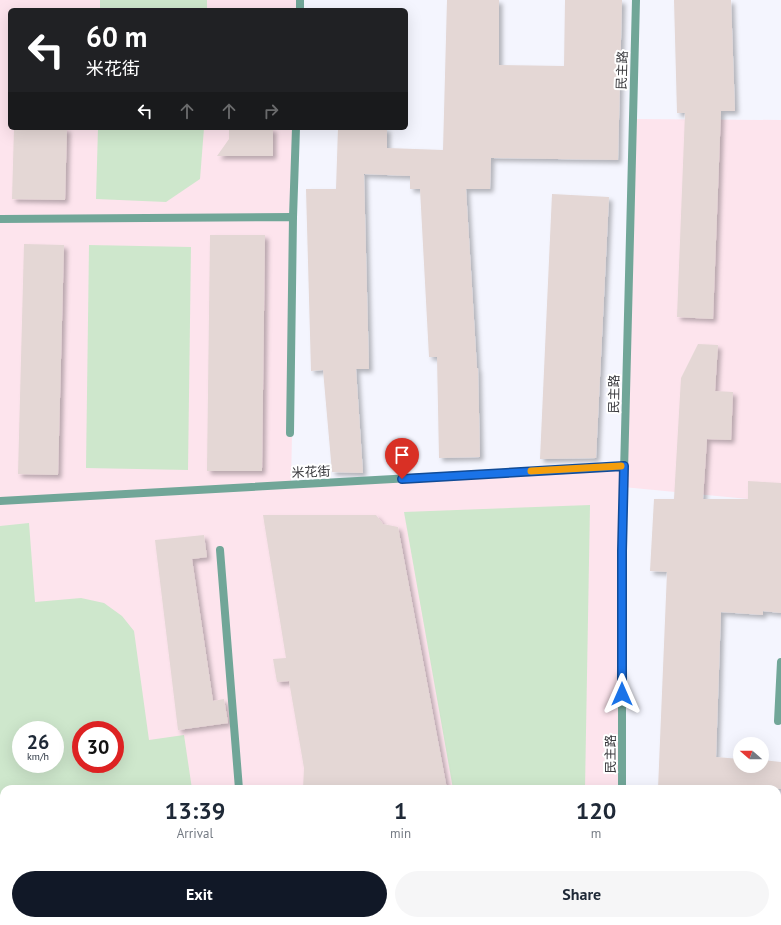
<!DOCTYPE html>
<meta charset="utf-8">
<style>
body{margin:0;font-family:"PT Sans","Noto Sans SC",sans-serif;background:#f6f6f7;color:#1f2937;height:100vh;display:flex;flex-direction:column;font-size:15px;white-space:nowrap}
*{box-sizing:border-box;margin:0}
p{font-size:13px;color:#747a83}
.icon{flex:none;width:22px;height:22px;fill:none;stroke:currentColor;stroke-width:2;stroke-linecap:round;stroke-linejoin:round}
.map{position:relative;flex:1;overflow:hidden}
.drawer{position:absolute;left:0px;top:785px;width:781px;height:140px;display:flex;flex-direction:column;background:#fff;border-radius:12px 12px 0 0;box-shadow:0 4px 16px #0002}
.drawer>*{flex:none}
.hud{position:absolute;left:8px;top:8px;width:400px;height:122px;border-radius:6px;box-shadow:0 4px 16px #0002;background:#202124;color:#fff;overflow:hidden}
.needle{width:26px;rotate:290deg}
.buttons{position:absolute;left:733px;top:737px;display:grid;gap:8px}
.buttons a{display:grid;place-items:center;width:36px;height:36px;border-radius:50%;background:#fff;box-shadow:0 4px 16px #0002;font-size:20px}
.speed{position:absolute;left:12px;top:721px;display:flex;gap:8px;font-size:20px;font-weight:700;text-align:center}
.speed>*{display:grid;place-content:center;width:52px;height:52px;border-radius:50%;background:#fff;box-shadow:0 4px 16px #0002;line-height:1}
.speed small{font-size:10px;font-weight:400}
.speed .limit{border:6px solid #d22;background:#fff;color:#111}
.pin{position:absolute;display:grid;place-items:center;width:34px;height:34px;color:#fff;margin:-41px -17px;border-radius:50% 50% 50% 0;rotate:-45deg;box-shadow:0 0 4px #0007}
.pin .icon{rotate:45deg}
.me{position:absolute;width:44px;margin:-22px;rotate:0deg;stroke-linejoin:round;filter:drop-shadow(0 0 3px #0008)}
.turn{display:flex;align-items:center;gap:14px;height:84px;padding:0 12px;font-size:18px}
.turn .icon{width:52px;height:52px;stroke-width:2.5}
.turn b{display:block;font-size:28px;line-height:34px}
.lanes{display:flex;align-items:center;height:38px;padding:0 12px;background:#0003;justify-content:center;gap:20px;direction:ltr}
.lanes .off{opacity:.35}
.eta{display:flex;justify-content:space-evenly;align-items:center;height:68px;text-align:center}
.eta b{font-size:24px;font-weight:600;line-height:28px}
.action{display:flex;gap:8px;margin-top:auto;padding:8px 12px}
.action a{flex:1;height:46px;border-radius:24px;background:#111827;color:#fff;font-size:16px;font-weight:600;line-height:46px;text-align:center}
.action a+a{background:#f6f6f7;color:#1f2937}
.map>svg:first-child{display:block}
.education{fill:#fde4ed;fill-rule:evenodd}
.green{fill:#cee7cc;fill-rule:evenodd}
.building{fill:#e4d7d5;filter:url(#shadow)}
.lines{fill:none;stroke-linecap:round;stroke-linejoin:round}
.service{stroke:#71a698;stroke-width:8}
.minor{stroke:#71a698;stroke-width:8}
.route-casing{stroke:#114b97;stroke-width:10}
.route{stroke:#1a73e8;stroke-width:7}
.slow{stroke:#f59e0b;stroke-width:7}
.labels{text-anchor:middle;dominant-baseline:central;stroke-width:4;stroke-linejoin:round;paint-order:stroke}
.street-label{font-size:13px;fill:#3a3a3e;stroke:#fff}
</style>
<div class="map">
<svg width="781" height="925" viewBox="0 0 781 925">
<defs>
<filter id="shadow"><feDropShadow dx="3.5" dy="3.5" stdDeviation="2" flood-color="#0004"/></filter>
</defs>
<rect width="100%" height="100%" fill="#f4f5fe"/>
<path class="education" d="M 0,0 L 301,0 L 301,10 L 10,10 L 10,128 L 298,128 L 291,485 L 624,466 L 633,119 L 781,120 L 781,502 L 623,487 L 622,789 L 4,789 L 4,921 L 623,921 L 623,925 L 0,925 ZM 21,730 L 55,730 L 55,764 L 21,764 ZM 81,730 L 115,730 L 115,764 L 81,764 Z"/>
<g class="green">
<rect x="100" y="0" width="107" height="10"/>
<polygon points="98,128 204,128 200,179 166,202 96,199"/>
<polygon points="89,245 191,247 188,470 86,468"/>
<polygon points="590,505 585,789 453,789 404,512"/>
<path d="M 29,523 L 35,602 L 81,598 L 104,603 L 122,616 L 134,631 L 149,740 L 184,735 L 192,789 L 4,789 L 4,853 L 0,853 L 0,526 ZM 21,730 L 55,730 L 55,764 L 21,764 ZM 81,730 L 115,730 L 115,764 L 81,764 Z"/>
<polygon points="57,921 203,921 204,925 29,925"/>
</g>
<g class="building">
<polygon points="447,0 499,0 499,65 564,66 565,0 622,0 618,160 491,158 490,189 466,189 477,368 478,368 480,457 439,458 437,357 429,357 420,189 410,189 410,176 364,174 369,369 356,369 363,473 332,472 323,370 311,371 306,189 336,189 338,128 387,128 387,148 443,150"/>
<polygon points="674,0 731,0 735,111 721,111 713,319 677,317 685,113 677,113"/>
<polygon points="14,128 67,128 65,200 12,199"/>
<polygon points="229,128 273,128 273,156 217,156 229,139"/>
<polygon points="552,194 609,197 596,458 540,459"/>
<polygon points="210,235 265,235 262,471 207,471"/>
<polygon points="24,244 64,245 58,475 18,474"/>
<polygon points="698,344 718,345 715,391 733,392 731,440 707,439 703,499 748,499 748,481 781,483 781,613 763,611 763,615 721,612 716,757 740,759 740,766 762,766 762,760 781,762 781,789 714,787 714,789 658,789 667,572 650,571 654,499 674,499 681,378"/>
<polygon points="263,515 376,515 383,524 398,527 447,789 303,789 304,768 289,681 277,682 273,659 286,658"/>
<polygon points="204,535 207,557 192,559 213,701 224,699 228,723 178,730 155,540"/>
</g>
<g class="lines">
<g class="service">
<polyline points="300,10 300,0"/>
<polyline points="293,217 296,128"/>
<polyline points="0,219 293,217 290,433"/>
<polyline points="220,550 239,789"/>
<polyline points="778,721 781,662"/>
<polyline points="0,874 4,873"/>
<polyline points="319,925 319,921"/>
</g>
<g class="minor">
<polyline points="0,501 624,466"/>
<polyline points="622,789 622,551 636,0"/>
<polyline points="623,921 623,925"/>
</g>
</g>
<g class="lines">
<defs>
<polyline id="route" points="402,479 624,466 622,551 622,694"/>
</defs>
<use href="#route" class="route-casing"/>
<use href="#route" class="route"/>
<polyline class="slow" points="531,471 621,466"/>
</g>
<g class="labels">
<g class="street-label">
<text transform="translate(622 70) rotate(-88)">民主路</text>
<text transform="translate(614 394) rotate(-89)">民主路</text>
<text transform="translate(311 472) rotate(-3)">米花街</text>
<text transform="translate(610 754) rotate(-90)">民主路</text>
</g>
</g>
</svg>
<div class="buttons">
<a><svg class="needle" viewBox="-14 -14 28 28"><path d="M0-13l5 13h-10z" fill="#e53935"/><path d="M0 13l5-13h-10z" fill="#747a83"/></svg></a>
</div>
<div class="speed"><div>26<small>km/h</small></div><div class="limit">30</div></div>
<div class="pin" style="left:402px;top:479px;background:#d93025"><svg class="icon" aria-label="arrive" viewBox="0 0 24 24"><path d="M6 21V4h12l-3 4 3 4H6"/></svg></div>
<svg class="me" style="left:622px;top:694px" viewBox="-20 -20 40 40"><path d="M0-17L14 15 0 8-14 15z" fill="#1a73e8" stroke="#fff" stroke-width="4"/></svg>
<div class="hud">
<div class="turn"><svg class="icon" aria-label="left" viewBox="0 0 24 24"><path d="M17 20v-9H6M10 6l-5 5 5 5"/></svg><div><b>60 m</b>米花街</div></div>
<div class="lanes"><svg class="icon" aria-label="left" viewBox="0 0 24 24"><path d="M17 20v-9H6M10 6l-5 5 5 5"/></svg><svg class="icon off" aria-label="ahead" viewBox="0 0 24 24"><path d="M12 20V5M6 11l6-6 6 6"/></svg><svg class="icon off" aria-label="ahead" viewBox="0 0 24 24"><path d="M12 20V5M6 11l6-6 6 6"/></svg><svg class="icon off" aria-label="right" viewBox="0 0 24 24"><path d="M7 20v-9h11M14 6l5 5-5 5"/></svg></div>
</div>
<section class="drawer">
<div class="eta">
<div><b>13:39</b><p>Arrival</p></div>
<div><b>1</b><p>min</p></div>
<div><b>120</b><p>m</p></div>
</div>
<div class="action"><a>Exit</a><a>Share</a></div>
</section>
</div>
